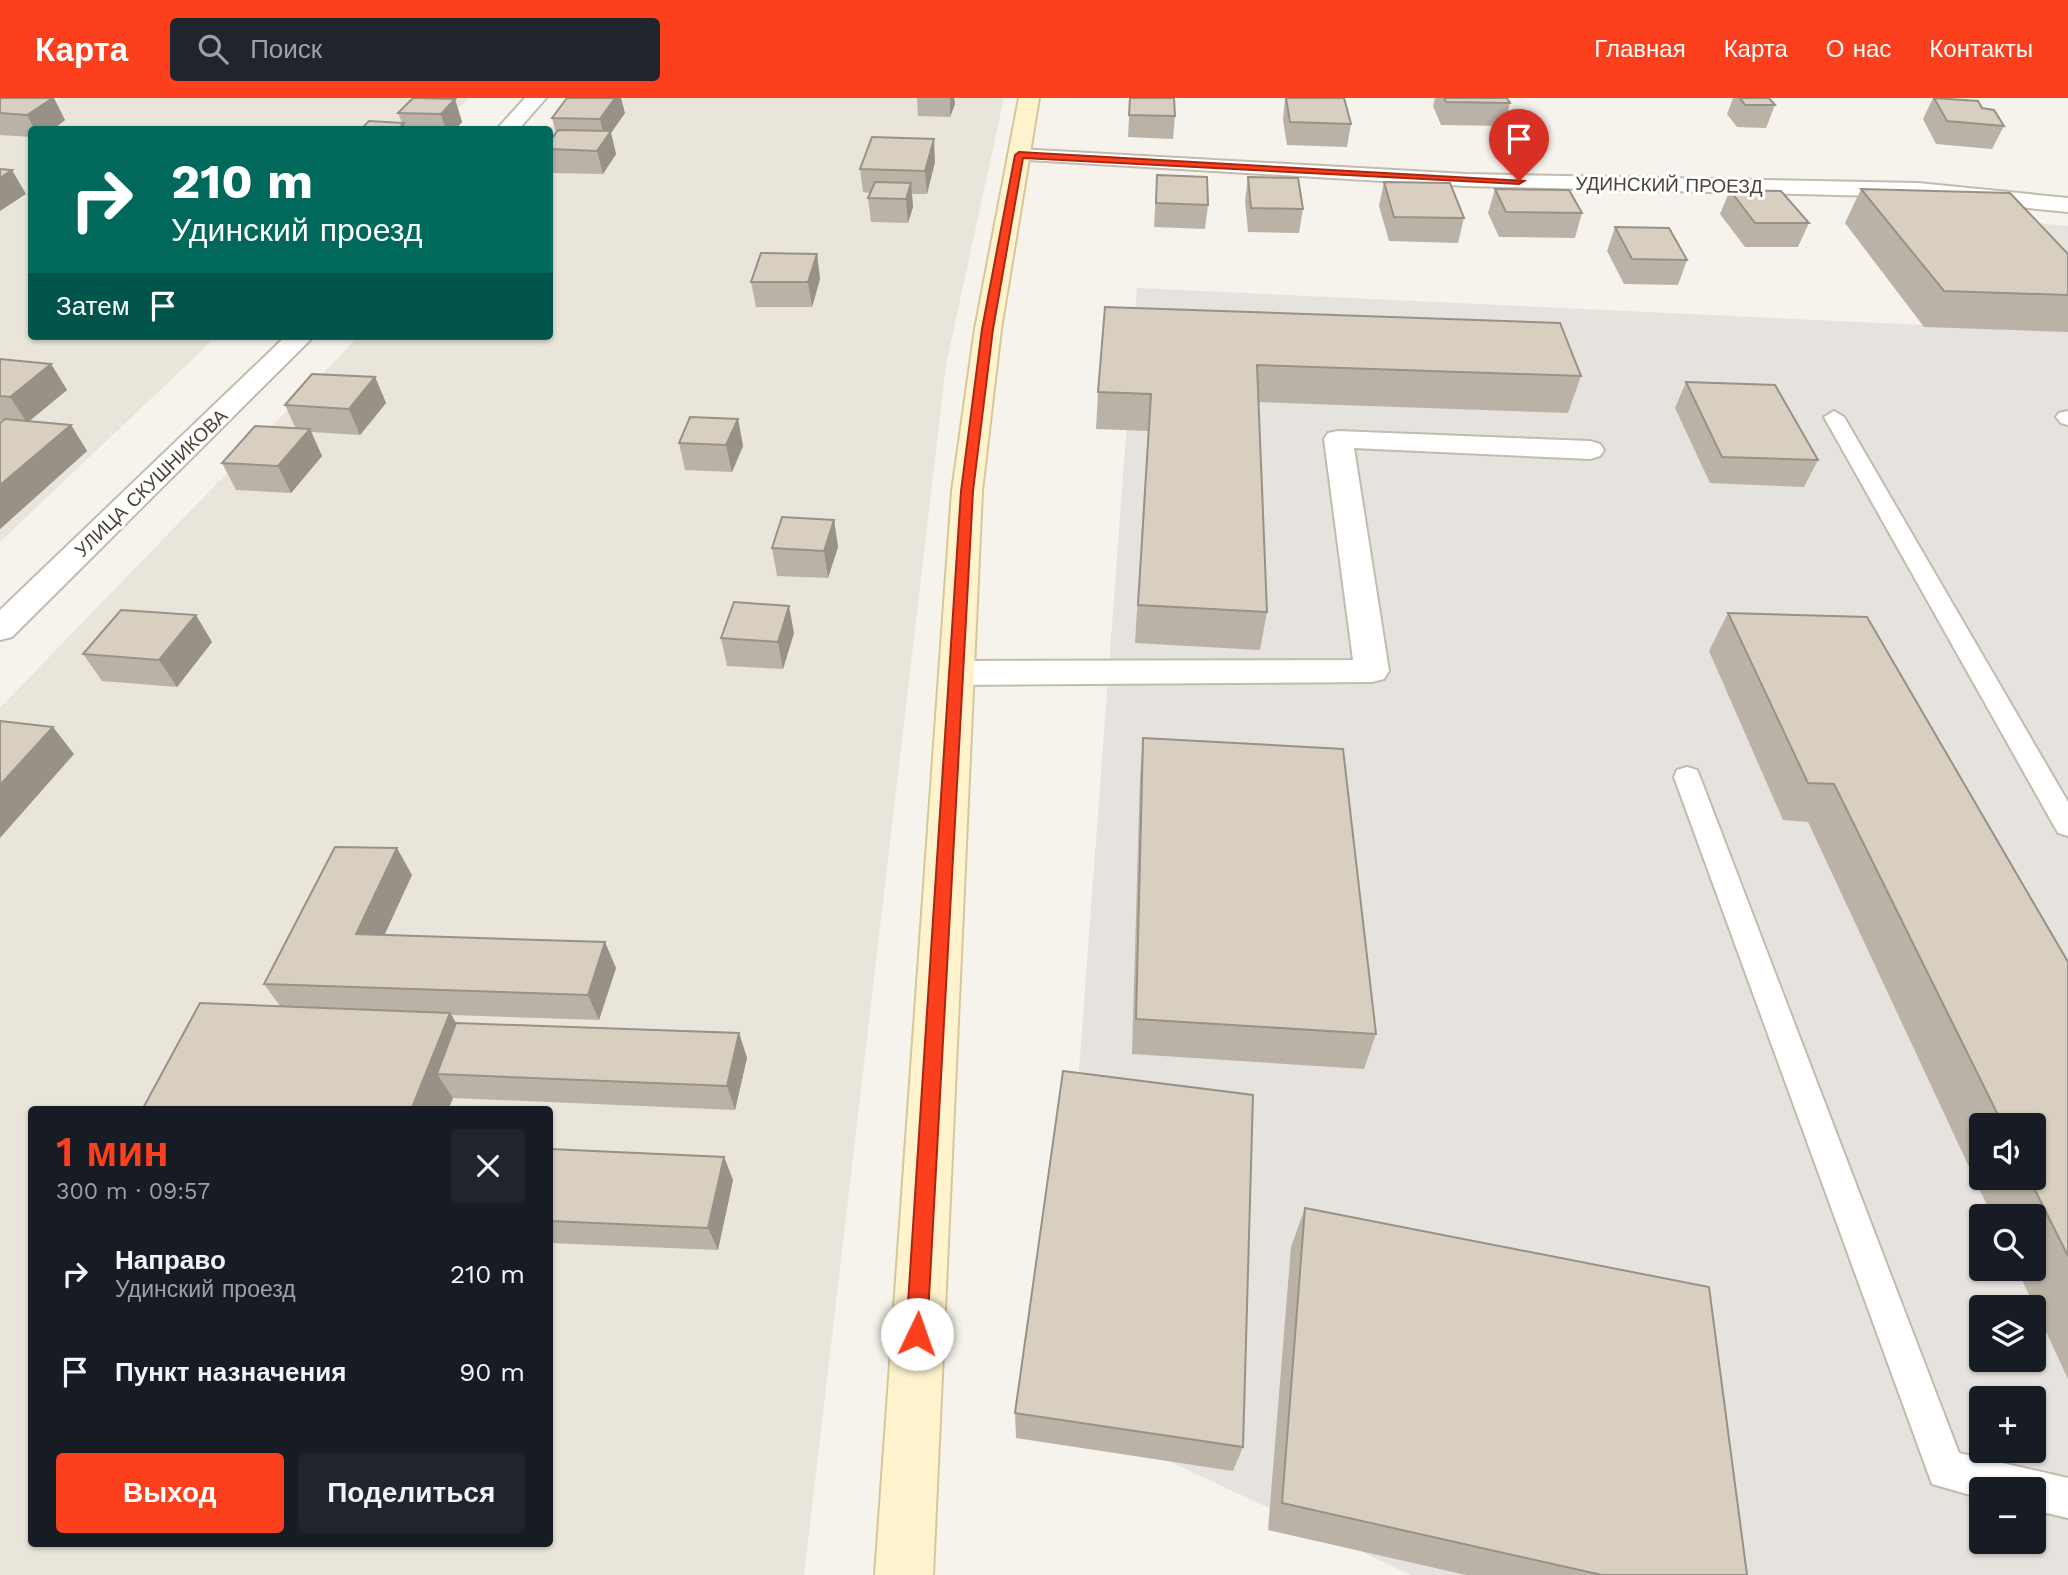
<!DOCTYPE html>
<html lang="ru">
<meta charset="utf-8">
<style>
body{margin:0;font-family:"Work Sans",sans-serif;background:#20242c;color:#f1f3f6;height:100vh;display:flex;flex-direction:column;font-size:26px;white-space:nowrap}
*{box-sizing:border-box;margin:0}
p{font-size:23px;color:#9ea1a6}
.icon{flex:none;width:38px;height:38px;fill:none;stroke:currentColor;stroke-width:2;stroke-linecap:round;stroke-linejoin:round}
.map{position:relative;flex:1;overflow:hidden}
.details{position:absolute;left:28px;top:1008px;width:525px;height:441px;display:flex;flex-direction:column;background:#171b24;border-radius:7px;box-shadow:0 2px 5px #0004}
.details>*{flex:none}
.guide{position:absolute;left:28px;top:28px;width:525px;height:214px;border-radius:7px;box-shadow:0 2px 5px #0004;background:#00695c;color:#fff;overflow:hidden}
.buttons{position:absolute;left:1969px;top:1015px;display:grid;gap:14px}
.buttons a{display:grid;place-items:center;width:77px;height:77px;border-radius:7px;background:#171b24;box-shadow:0 2px 5px #0004;font-size:35px}
.pin{position:absolute;display:grid;place-items:center;width:60px;height:60px;color:#fff;margin:-72px -30px;border-radius:50% 50% 50% 0;rotate:-45deg;box-shadow:0 0 7px #0007}
.pin .icon{rotate:45deg}
.me{position:absolute;width:77px;margin:-38px;rotate:3deg;stroke-linejoin:round;filter:drop-shadow(0 0 5px #0008)}
.turn{display:flex;align-items:center;gap:24px;height:147px;padding:0 28px;font-size:32px}
.turn .icon{width:91px;height:91px;stroke-width:2.5}
.turn b{display:block;font-size:49px;line-height:60px}
.then{display:flex;align-items:center;height:66px;padding:0 28px;background:#0003;gap:14px;font-size:26px}
.round{display:grid;place-items:center;flex:none;width:74px;height:74px;border-radius:7px;background:#20242c}
.overview{display:flex;align-items:center;justify-content:space-between;height:119px;padding:0 28px}
h1{font-size:42px;font-weight:600;line-height:52px;color:#fc3f1d}
.cta{display:flex;gap:14px;margin-top:auto;padding:14px 28px}
.cta a{flex:1;height:80px;border-radius:7px;background:#fc3f1d;color:#fff;font-size:28px;font-weight:600;line-height:80px;text-align:center}
.cta a+a{background:#20242c;color:#f1f3f6}
ul{padding:0;list-style:none}
li{display:flex;align-items:center;gap:21px;height:98px;padding:0 28px}
li div{flex:1}
li b{display:block;font-size:26px}
li em{font-style:normal}
header{display:flex;align-items:center;gap:42px;box-sizing:border-box;height:98px;padding:0 35px;background:#fc3f1d;color:#fff}
header strong{font-size:33px}
nav{display:flex;gap:38px;margin-inline-start:auto;font-size:24px}
.search{width:490px;height:63px;background:#20242c;display:flex;align-items:center;gap:18px;box-sizing:border-box;padding:0 24px;border-radius:7px;color:#9ea1a6;font-size:26px}
.map>svg:first-child{display:block}
.residential{fill:#eae5da;fill-rule:evenodd}
.industrial{fill:#e6e2dd;fill-rule:evenodd}
.lines{fill:none;stroke-linecap:round;stroke-linejoin:round}
.lane-casing{stroke:#c2bbae;stroke-width:4}
.street-casing{stroke:#c2bbae;stroke-width:4}
.secondary-casing{stroke:#d6c79b;stroke-width:4}
.lane{fill:#fff;fill-rule:evenodd}
.street{fill:#fff;fill-rule:evenodd}
.secondary{fill:#fff3cd;fill-rule:evenodd}
.wall{fill:#bab2a6;fill-rule:evenodd}
.shaded-wall{fill:#979187}
.building{fill:#d8cfc1;stroke:#979187;stroke-width:2}
.route{fill:#fc3f1d;stroke:#a42913;stroke-width:2}
.labels{text-anchor:middle;dominant-baseline:central;stroke-width:6;stroke-linejoin:round;paint-order:stroke}
.far-street-label{font-size:19px;fill:#4b4439;stroke:#fff}
</style>
<header>
<strong>Карта</strong>
<div class="search"><svg class="icon" aria-label="search" viewBox="0 0 24 24"><circle cx="10" cy="10" r="6"/><path d="M15 15l6 6"/></svg>Поиск</div>
<nav><a>Главная</a><a>Карта</a><a>О нас</a><a>Контакты</a></nav>
</header>
<div class="map">
<svg width="2068" height="1477" viewBox="0 0 2068 1477">
<rect width="100%" height="100%" fill="#f6f3ec"/>
<g class="residential">
<polygon points="62,0 469,0 436,31 32,32 32,238 217,238 0,444 0,35"/>
<path d="M 576,0 L 1004,0 L 946,267 L 804,1477 L 0,1477 L 0,610 L 359,238 L 550,238 L 549,31 ZM 32,1012 L 550,1012 L 550,1446 L 32,1446 Z"/>
</g>
<path class="industrial" d="M 1863,110 L 2068,128 L 2068,1477 L 1411,1477 L 1054,1309 L 1137,190 L 1944,228 ZM 1981,1027 L 2034,1027 L 2034,1080 L 1981,1080 ZM 1981,1118 L 2034,1118 L 2034,1171 L 1981,1171 ZM 1981,1209 L 2034,1209 L 2034,1262 L 1981,1262 ZM 1981,1300 L 2034,1300 L 2034,1353 L 1981,1353 ZM 1981,1391 L 2034,1391 L 2034,1444 L 1981,1444 Z"/>
<g class="lines">
<defs>
<g id="lane">
<polygon points="1834,313 1844,319 2068,704 2068,738 2058,735 1824,319"/>
<polygon points="2068,313 2068,327 2061,325 2056,319 2059,315"/>
<polygon points="1687,669 1697,672 1700,679 1959,1355 2068,1380 2068,1420 2034,1412 2034,1391 1981,1391 1981,1400 1932,1386 1674,679 1677,672"/>
</g>
<g id="street">
<polygon points="525,0 546,0 518,32 496,32"/>
<polygon points="1019,51 1466,76 1918,85 2068,100 2068,114 1918,99 1466,88 1012,61 1009,57 1012,53"/>
<polygon points="286,238 314,238 12,539 0,542 0,512"/>
<polygon points="1338,333 1590,343 1600,346 1604,352 1600,358 1590,361 1354,350 1389,573 1384,581 1372,584 956,587 944,583 939,575 944,567 956,563 1353,562 1324,341 1328,335"/>
</g>
<polygon id="secondary" points="1019,0 1039,0 1001,231 982,393 933,1477 875,1477 952,393 975,231"/>
</defs>
<use href="#lane" class="lane-casing"/>
<use href="#street" class="street-casing"/>
<use href="#secondary" class="secondary-casing"/>
<use href="#lane" class="lane"/>
<use href="#street" class="street"/>
<use href="#secondary" class="secondary"/>
</g>
<g class="wall">
<polygon points="917,0 954,0 955,6 950,19 918,18"/>
<polygon points="1130,0 1175,18 1173,41 1128,39"/>
<polygon points="1285,0 1351,26 1347,49 1287,47 1283,22"/>
<polygon points="1435,0 1507,0 1510,5 1504,28 1441,27 1433,8"/>
<polygon points="1733,0 1769,0 1775,7 1766,30 1737,29 1727,16"/>
<polygon points="1933,0 1948,0 1982,10 2004,28 1992,51 1936,46 1923,21"/>
<polygon points="0,1 65,22 52,32 32,32 32,39 0,37"/>
<polygon points="455,1 462,24 455,32 360,32 402,25 398,15"/>
<polygon points="625,15 611,35 616,56 603,76 550,75 550,43 556,35 552,20"/>
<polygon points="935,64 927,96 912,96 913,109 908,125 871,124 868,100 870,95 863,94 860,71"/>
<polygon points="1157,77 1208,107 1205,131 1154,129"/>
<polygon points="1248,79 1303,111 1299,135 1248,134 1245,103"/>
<polygon points="1384,84 1464,120 1458,145 1389,143 1379,108"/>
<polygon points="1495,91 1582,115 1575,140 1499,139 1488,115"/>
<polygon points="1861,91 2068,156 2068,234 1924,229 1845,125"/>
<polygon points="1730,92 1809,125 1798,149 1745,149 1720,116"/>
<polygon points="1615,129 1687,162 1678,187 1624,186 1607,153"/>
<polygon points="817,156 820,181 812,209 756,209 751,184"/>
<polygon points="1105,209 1581,278 1568,315 1258,304 1267,514 1260,552 1135,545 1148,333 1096,331 1098,294"/>
<polygon points="0,261 51,266 67,292 29,323 71,327 87,353 0,431 0,325 2,323 0,322"/>
<polygon points="375,279 386,305 360,337 311,334 322,358 291,395 236,392 222,365 296,331 285,307"/>
<polygon points="1686,284 1818,362 1804,389 1710,385 1675,310"/>
<polygon points="738,321 743,348 732,374 685,372 679,345"/>
<polygon points="834,422 838,449 828,480 777,478 772,450"/>
<path d="M 1728,515 L 2068,864 L 2068,1281 L 2017,1171 L 2034,1171 L 2034,1118 L 1992,1118 L 1808,724 L 1783,722 L 1709,553 ZM 1981,1027 L 2034,1027 L 2034,1080 L 1981,1080 Z"/>
<polygon points="794,535 783,571 727,568 721,540"/>
<polygon points="212,544 177,589 102,583 83,556"/>
<polygon points="1143,640 1376,936 1364,971 1132,956 1140,679"/>
<polygon points="412,777 384,837 616,870 599,922 452,917 456,925 739,935 747,960 735,1012 453,1000 448,1012 142,1012 280,908 264,886"/>
<polygon points="550,1051 724,1059 733,1082 718,1152 550,1145"/>
<polygon points="1305,1110 1747,1477 1466,1477 1268,1432 1291,1149"/>
<polygon points="1015,1315 1243,1349 1233,1373 1016,1340"/>
</g>
<g class="shaded-wall">
<polygon points="54,0 65,22 52,32 35,32 27,17"/>
<polygon points="615,0 621,0 625,15 611,35 616,56 603,76 597,53 605,42 600,21"/>
<polygon points="950,0 954,0 955,6 950,19"/>
<polygon points="455,1 462,24 455,32 446,32 441,16"/>
<polygon points="404,25 406,32 397,32"/>
<polygon points="934,41 935,64 927,96 925,73"/>
<polygon points="12,72 26,96 0,113 0,80"/>
<polygon points="911,85 913,109 908,125 906,101"/>
<polygon points="817,156 820,181 812,209 808,184"/>
<polygon points="51,266 67,292 27,325 10,299"/>
<polygon points="375,279 386,305 360,337 349,311"/>
<polygon points="738,321 743,348 732,374 726,347"/>
<polygon points="71,327 87,353 0,431 0,387"/>
<polygon points="310,331 322,358 291,395 278,368"/>
<polygon points="834,422 838,449 828,480 824,453"/>
<polygon points="789,508 794,535 783,571 778,544"/>
<polygon points="196,517 212,544 177,589 159,562"/>
<polygon points="53,629 74,656 0,740 0,687"/>
<polygon points="397,750 412,777 373,862 356,836"/>
<polygon points="605,844 616,870 599,922 588,897"/>
<polygon points="450,915 471,950 437,976 453,1000 448,1012 411,1012"/>
<polygon points="739,935 747,960 735,1012 727,988"/>
<polygon points="724,1059 733,1082 718,1152 708,1130"/>
</g>
<g class="building">
<polygon points="2,0 53,0 27,17 0,15 0,1"/>
<polygon points="413,0 416,0 455,1 441,16 398,15"/>
<polygon points="567,0 615,0 600,21 552,20"/>
<polygon points="1130,0 1174,0 1175,18 1129,17"/>
<polygon points="1286,0 1344,0 1351,26 1290,24"/>
<polygon points="1444,0 1507,0 1510,5 1446,4"/>
<polygon points="1740,0 1769,0 1775,7 1745,7"/>
<polygon points="1934,0 1978,3 1982,10 1994,12 2004,28 1947,23"/>
<polygon points="369,23 404,25 397,32 360,32"/>
<polygon points="558,32 611,33 597,53 550,51 550,43"/>
<polygon points="872,39 934,41 925,73 860,71"/>
<polygon points="0,71 12,72 0,80"/>
<polygon points="1157,77 1207,79 1208,107 1156,105"/>
<polygon points="1248,79 1298,80 1303,111 1251,110"/>
<polygon points="875,84 911,85 906,101 868,100"/>
<polygon points="1384,84 1450,85 1464,120 1394,119"/>
<polygon points="1495,91 1569,92 1582,115 1506,114"/>
<polygon points="1861,91 2010,95 2068,156 2068,197 1944,193"/>
<polygon points="1730,92 1781,93 1809,125 1755,125"/>
<polygon points="1615,129 1669,130 1687,162 1632,161"/>
<polygon points="761,155 817,156 808,184 751,184"/>
<polygon points="1105,209 1560,225 1581,278 1257,267 1267,514 1138,507 1151,296 1098,294"/>
<polygon points="0,261 51,266 10,299 0,298"/>
<polygon points="312,276 375,279 349,311 285,307"/>
<polygon points="1686,284 1775,287 1818,362 1722,359"/>
<polygon points="690,319 738,321 726,347 679,345"/>
<polygon points="5,321 71,327 0,387 0,325"/>
<polygon points="255,328 310,331 278,368 222,365"/>
<polygon points="782,419 834,422 824,453 772,450"/>
<polygon points="734,504 789,508 778,544 721,540"/>
<polygon points="121,512 196,517 159,562 83,556"/>
<polygon points="1728,515 1867,519 2068,864 2068,1158 2029,1080 2034,1080 2034,1027 2003,1027 1834,686 1808,685"/>
<polygon points="0,623 53,629 0,687"/>
<polygon points="1143,640 1343,651 1376,936 1136,921"/>
<polygon points="335,749 397,750 356,836 605,844 588,897 264,886"/>
<polygon points="200,905 450,915 411,1012 142,1012"/>
<polygon points="456,925 739,935 727,988 437,976"/>
<polygon points="1063,973 1253,997 1243,1349 1015,1315"/>
<polygon points="550,1051 724,1059 708,1130 550,1123"/>
<polygon points="1305,1110 1709,1189 1747,1477 1602,1477 1282,1405"/>
</g>
<polygon class="route" points="1019,54 1524,83 1519,86 1023,60 993,231 973,393 927,1236 924,1244 917,1247 909,1244 906,1236 961,393 982,231 1015,57"/>
<g class="labels">
<g class="far-street-label">
<text transform="translate(1669 87) rotate(1)">УДИНСКИЙ ПРОЕЗД</text>
<text transform="translate(151 385) rotate(-44)">УЛИЦА СКУШНИКОВА</text>
</g>
</g>
</svg>
<div class="buttons">
<a><svg class="icon" aria-label="sound" viewBox="0 0 24 24"><path d="M4 9h4l5-4v14l-5-4H4zM17 9q2 3 0 6"/></svg></a>
<a><svg class="icon" aria-label="search" viewBox="0 0 24 24"><circle cx="10" cy="10" r="6"/><path d="M15 15l6 6"/></svg></a>
<a><svg class="icon" aria-label="layers" viewBox="0 0 24 24"><path d="M12 4l9 5-9 5-9-5zM3 14l9 5 9-5"/></svg></a>
<a>+</a>
<a>−</a>
</div>
<div class="pin" style="left:1519px;top:83px;background:#d93025"><svg class="icon" aria-label="arrive" viewBox="0 0 24 24"><path d="M6 21V4h12l-3 4 3 4H6"/></svg></div>
<svg class="me" style="left:917px;top:1236px" viewBox="-20 -20 40 40"><circle r="19" fill="#fff"/><path d="M0-13L10 11 0 6-10 11z" fill="#fc3f1d"/></svg>
<div class="guide">
<div class="turn"><svg class="icon" aria-label="right" viewBox="0 0 24 24"><path d="M7 20v-9h11M14 6l5 5-5 5"/></svg><div><b>210 m</b>Удинский проезд</div></div>
<div class="then">Затем<svg class="icon" aria-label="arrive" viewBox="0 0 24 24"><path d="M6 21V4h12l-3 4 3 4H6"/></svg></div>
</div>
<section class="details">
<div class="overview"><div><h1>1 мин</h1><p>300 m · 09:57</p></div><a class="round"><svg class="icon" aria-label="close" viewBox="0 0 24 24"><path d="M6 6l12 12M18 6L6 18"/></svg></a></div>
<ul>
<li><svg class="icon" aria-label="right" viewBox="0 0 24 24"><path d="M7 20v-9h11M14 6l5 5-5 5"/></svg><div><b>Направо</b><p>Удинский проезд</p></div><em>210 m</em></li>
<li><svg class="icon" aria-label="arrive" viewBox="0 0 24 24"><path d="M6 21V4h12l-3 4 3 4H6"/></svg><div><b>Пункт назначения</b></div><em>90 m</em></li>
</ul>
<div class="cta"><a>Выход</a><a>Поделиться</a></div>
</section>
</div>
